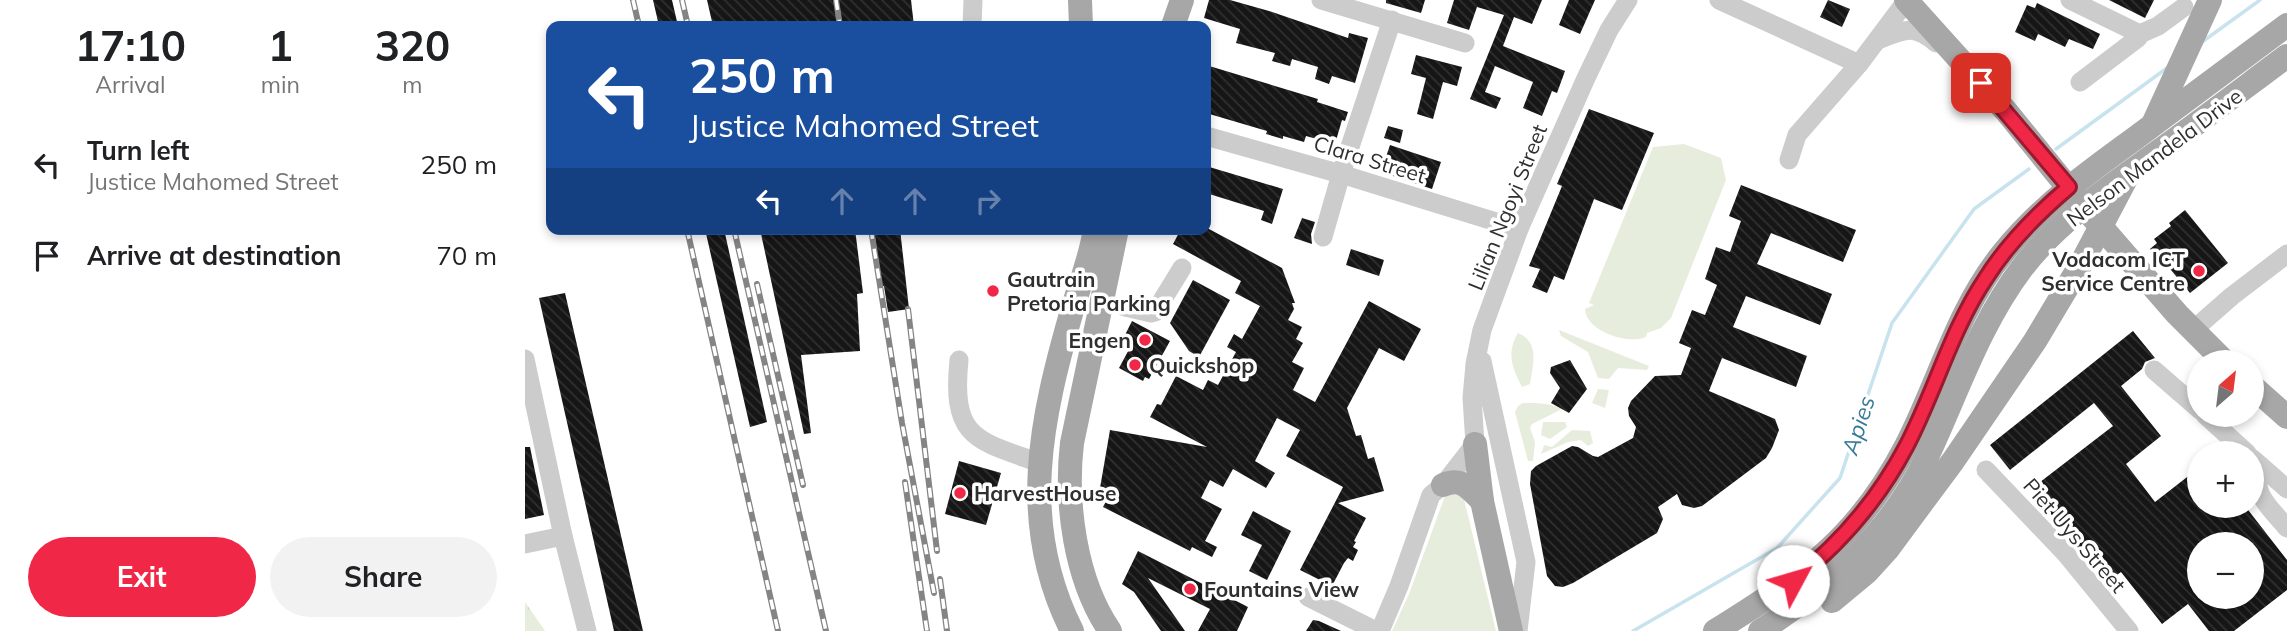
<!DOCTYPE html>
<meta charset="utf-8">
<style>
body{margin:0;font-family:Mulish,sans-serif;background:#f2f2f2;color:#202124;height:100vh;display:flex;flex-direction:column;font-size:26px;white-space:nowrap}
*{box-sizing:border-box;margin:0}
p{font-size:23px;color:#757577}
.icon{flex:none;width:38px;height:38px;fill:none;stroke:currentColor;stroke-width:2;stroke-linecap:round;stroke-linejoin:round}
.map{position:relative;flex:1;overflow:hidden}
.details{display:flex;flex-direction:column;background:#fff;width:525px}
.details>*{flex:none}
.banner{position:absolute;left:21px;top:21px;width:665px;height:214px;border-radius:14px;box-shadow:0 4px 10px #0003;background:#1a4fa0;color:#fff;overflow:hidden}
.needle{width:46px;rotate:28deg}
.fabs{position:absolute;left:1662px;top:350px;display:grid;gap:14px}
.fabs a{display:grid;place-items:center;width:77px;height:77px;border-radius:50%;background:#fff;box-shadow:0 4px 10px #0003;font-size:35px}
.pin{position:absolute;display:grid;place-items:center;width:60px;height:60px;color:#fff;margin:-30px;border-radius:14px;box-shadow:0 4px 10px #0006}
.me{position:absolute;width:77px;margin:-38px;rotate:51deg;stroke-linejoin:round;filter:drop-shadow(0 0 5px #0008)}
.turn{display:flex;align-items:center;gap:24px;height:147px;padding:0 28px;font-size:32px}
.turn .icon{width:91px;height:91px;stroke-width:2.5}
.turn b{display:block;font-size:49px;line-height:60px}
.lanes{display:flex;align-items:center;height:66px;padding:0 28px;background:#0003;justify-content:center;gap:35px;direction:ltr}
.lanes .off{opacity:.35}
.eta{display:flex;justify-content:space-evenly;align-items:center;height:119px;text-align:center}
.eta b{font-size:42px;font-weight:700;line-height:49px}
.button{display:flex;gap:14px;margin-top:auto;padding:14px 28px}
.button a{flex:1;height:80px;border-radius:42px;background:#f12747;color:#fff;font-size:28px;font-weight:700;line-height:80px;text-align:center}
.button a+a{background:#f2f2f2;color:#202124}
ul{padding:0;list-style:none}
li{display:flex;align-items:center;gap:21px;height:91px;padding:0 28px}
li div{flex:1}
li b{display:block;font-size:26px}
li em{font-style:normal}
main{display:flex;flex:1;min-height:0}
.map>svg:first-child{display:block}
.green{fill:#e7eddc}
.forest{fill:url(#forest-crowns)}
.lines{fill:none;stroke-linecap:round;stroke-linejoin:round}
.stream{stroke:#c8e3ee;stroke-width:3.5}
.building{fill:url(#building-back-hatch);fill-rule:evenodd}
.minor{stroke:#ccc;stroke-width:19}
.major{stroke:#a7a7a7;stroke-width:24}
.rail-casing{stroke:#848484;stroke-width:6}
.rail{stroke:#fff;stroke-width:3.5;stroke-dasharray:10;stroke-linecap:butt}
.route-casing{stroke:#9d192e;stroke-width:18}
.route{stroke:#f12747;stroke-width:12}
.poi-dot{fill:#f12747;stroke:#fff;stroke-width:2.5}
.labels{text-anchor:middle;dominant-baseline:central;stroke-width:7;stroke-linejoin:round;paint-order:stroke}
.street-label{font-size:21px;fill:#2f2f2f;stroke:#fff}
.poi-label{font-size:21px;font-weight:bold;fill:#2f2f2f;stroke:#fff;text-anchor:start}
.water-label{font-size:23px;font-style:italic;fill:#377a97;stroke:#fff}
</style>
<main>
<section class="details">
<div class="eta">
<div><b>17:10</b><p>Arrival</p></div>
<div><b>1</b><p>min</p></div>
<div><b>320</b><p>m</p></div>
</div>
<ul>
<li><svg class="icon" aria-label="left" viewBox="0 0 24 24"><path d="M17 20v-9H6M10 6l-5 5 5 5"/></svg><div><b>Turn left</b><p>Justice Mahomed Street</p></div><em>250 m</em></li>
<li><svg class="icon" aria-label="arrive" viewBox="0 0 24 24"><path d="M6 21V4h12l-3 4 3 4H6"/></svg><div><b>Arrive at destination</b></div><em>70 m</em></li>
</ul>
<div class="button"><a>Exit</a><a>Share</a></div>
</section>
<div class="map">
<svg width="1762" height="631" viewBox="0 0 1762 631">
<defs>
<pattern id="forest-crowns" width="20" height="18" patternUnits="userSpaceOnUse" patternTransform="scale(1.75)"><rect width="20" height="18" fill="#e7eddc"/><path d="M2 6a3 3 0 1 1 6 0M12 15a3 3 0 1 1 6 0" fill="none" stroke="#c6ccbd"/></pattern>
<pattern id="building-back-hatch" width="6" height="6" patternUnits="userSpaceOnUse" patternTransform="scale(1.75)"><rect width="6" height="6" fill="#161616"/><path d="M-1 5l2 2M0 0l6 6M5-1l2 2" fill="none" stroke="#303030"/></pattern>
</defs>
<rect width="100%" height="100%" fill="#fff"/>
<g class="green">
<path d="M 1159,144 L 1196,158 L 1201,180 L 1146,318 L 1136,328 L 1122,333 L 1121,337 C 1102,345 1061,331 1060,309 L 1069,305 L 1064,303 L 1128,147 Z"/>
<polygon points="1034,330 1124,366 1122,370 1093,368 1084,379 1073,378 1063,352 1036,336"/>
<path d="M 993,333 C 1015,342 1008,365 1005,384 L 997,387 C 987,368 981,353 993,333 Z"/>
<polygon points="1073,389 1084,390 1080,408 1067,403"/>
<path d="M 998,403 C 1011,403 1025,403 1037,409 L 1007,424 L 1005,428 L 1010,442 L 1008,461 L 1003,461 L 990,412 L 993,406 Z"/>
<polygon points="1018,422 1040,422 1042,427 1025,439 1016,435"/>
<polygon points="1047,430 1065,431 1068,443 1063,446 1056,440 1043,442 1016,454 1019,445 1027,447"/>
<polygon points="930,493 939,499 971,631 867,631 884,594 920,496"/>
</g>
<polygon class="forest" points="0,602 20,631 0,631"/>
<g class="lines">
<g class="stream">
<polyline points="1677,42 1735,0"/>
<polyline points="1531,149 1642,68"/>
<polyline points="1108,631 1252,548 1315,478 1367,323 1449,209 1504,169"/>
</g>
</g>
<g class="building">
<polygon points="128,0 147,0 153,26 134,26"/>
<polygon points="182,0 386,0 389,26 188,26"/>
<polygon points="684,0 705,0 744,11 823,38 824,33 843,38 830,83 807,76 804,84 790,79 793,67 767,59 765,66 747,61 750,53 711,43 715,29 679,18"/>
<polygon points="861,0 900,0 896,13 861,3"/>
<polygon points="929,0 1017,0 1007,24 989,17 978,46 1040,71 1032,93 1027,91 1017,116 998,108 1008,82 970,66 960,92 976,98 971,109 945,99 979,15 952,7 944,30 922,23"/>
<polygon points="1044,0 1070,0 1055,34 1034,25"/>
<polygon points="1303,0 1325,9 1317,27 1295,17"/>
<polygon points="1584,0 1629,0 1620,18"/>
<polygon points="1512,3 1575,34 1568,49 1544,39 1540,47 1513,34 1510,41 1490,32 1502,5 1510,8"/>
<polygon points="891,55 937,67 932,86 918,82 908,119 892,114 901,78 886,74"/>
<polygon points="681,65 793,99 792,102 823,112 820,121 817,120 810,144 781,136 779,142 758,136 758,139 741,134 742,131 681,113"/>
<polygon points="1064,109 1129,133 1097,210 1069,199 1039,280 1029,276 1022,293 1007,287 1015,269 1004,266 1037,186 1032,184"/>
<polygon points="863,126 878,130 875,143 859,138"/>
<polygon points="865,145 916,162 907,189 856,172"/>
<polygon points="681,166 758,189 747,224 736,220 739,211 681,193"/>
<polygon points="1216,185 1331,230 1318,262 1246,233 1232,264 1307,294 1295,325 1221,296 1208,327 1282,356 1271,387 1197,358 1184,391 1250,419 1254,430 1247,448 1241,458 1177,506 1169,508 1157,505 1152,494 1133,507 1138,519 1132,533 1048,583 1038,587 1030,586 1022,576 1005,484 1006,471 1011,466 1047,446 1053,447 1068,456 1073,457 1108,438 1111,427 1104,416 1103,408 1106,401 1130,376 1156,375 1166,348 1154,343 1167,310 1180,315 1192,285 1180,279 1191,247 1205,252 1216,221 1204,216"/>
<polygon points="1660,210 1703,263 1665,293 1641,264 1638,266 1625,249 1632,243 1629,239 1646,226 1644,223"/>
<polygon points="777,218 790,222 786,234 787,244 769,238"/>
<polygon points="180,229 199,229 242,422 225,427"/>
<polygon points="235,229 330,229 338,293 332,294 335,351 276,355 286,433 279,434"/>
<polygon points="349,229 375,229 384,309 363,312 359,286 356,286"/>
<polygon points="656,229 684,229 757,268 770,303 767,303 769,309 763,320 777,327 771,339 778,343 767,362 779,368 768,390 790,402 844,301 896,329 879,361 854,348 822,408 831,436 836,435 843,459 849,457 859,491 813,503 841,518 829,541 831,542 828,547 833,550 828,561 823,558 819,563 807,586 775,570 818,487 761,456 775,430 752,418 730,461 750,473 741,488 708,469 698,487 685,480 676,498 697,509 680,541 692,547 687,557 667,547 665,551 578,507 587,490 575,488 585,430 682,447 625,417 632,404 636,405 651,376 678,390 683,380 693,385 711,352 702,347 709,334 717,339 735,306 710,293 716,281 648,244"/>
<polygon points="826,249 859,260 854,276 821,265"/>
<polygon points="668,280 705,300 674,357 664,351 645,323"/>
<polygon points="40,293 118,631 89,631 14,298"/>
<polygon points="607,321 645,341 624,379 620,377 618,381 594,368 608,342 599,337"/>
<path d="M 1608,331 L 1630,358 L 1620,362 L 1617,369 L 1596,386 L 1636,436 L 1601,464 L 1630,502 L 1675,467 L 1675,506 L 1720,506 L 1762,560 L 1762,590 L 1709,631 L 1684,631 L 1663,604 L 1637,624 L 1596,572 L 1581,583 L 1506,489 L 1588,426 L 1569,403 L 1485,470 L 1465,445 ZM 1675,544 L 1727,544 L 1727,597 L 1675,597 Z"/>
<polygon points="1045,360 1062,389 1044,413 1026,403 1035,388 1025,373 1026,367"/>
<polygon points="0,447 5,447 19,515 0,519"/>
<polygon points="434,461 476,473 461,525 420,514"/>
<polygon points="728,511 766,531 742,580 724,571 737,545 716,535"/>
<polygon points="613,551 723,607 712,631 673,631 685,609 623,578 660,631 636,631 609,592 597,584"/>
<polygon points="788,620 794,621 816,631 781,631"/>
</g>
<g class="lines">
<g class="minor">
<polyline points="796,0 940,43"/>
<polyline points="1194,0 1334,64"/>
<polyline points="1545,0 1615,34"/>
<polyline points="447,26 448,0"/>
<path d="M 1353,40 C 1378,30 1389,23 1411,43"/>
<polyline points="1555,82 1613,38 1615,34 1633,26 1659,7"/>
<polyline points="681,136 816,174 994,229"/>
<polyline points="1264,160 1272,135 1334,64 1382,0"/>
<polyline points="798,237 816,174 867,20"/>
<polyline points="600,307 626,313 630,312 657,268"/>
<polyline points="1667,331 1707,296 1762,254"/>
<polyline points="0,359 38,536 62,631"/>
<path d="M 434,360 C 426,439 451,440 515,463"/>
<polyline points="957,361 1001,562 993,631"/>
<polyline points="1629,370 1675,410"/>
<polyline points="1680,415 1722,453"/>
<polyline points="1728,459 1762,489"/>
<path d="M 1736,466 C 1724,493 1746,508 1762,528"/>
<polyline points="1461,470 1541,554 1604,631"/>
<polyline points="0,544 38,536"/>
<polyline points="783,597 851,631"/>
<polyline points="855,631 874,586 906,495 918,485 950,444 947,398 950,364 957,330 994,229 1061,78 1084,30 1103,0"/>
</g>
<g class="major">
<polyline points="555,0 556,26"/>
<polyline points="1381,0 1481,111 1558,206 1652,314 1700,362"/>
<polyline points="648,26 657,0"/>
<polyline points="1629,122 1685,0"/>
<polyline points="1727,386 1762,417"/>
<polyline points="950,444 957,501 986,631"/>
<path d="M 918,485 C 937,477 944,488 957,501"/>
<polyline points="1307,601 1342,572 1362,550 1428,461 1510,341 1556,264 1602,177"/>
<path d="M 547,631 C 492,522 516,418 548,307 C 556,281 566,256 570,229"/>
<path d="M 585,631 C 550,580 540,503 547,443 L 592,229"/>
<path d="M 1190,631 C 1275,578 1333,539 1381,446 C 1414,382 1432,310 1478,253 C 1515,207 1562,173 1609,139 C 1660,101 1711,63 1762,25"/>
<path d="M 1235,631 C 1304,587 1366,533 1402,457 C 1432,393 1454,325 1497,268 C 1534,220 1586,186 1634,151 C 1677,120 1719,88 1762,56"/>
</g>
<defs>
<g id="rail">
<polyline points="108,0 114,26"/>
<polyline points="157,0 163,26"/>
<polyline points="311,0 315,26"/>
<polyline points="162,229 253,631"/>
<polyline points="209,229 301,631"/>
<polyline points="346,229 377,423 409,593"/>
<polyline points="232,284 278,485"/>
<polyline points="383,309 412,551"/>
<polyline points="380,482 402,631"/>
<polyline points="415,579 422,631"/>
</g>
</defs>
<use href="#rail" class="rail-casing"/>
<use href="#rail" class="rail"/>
</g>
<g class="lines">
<defs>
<path id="route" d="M 1268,581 C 1315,544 1353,500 1381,447 C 1410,392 1426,330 1461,278 C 1483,243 1512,214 1544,187 L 1456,83"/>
</defs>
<use href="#route" class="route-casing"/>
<use href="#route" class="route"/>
</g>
<g class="poi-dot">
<circle cx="1674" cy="271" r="7"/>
<circle cx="468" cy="291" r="7"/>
<circle cx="620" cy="340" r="7"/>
<circle cx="610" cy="365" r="7"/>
<circle cx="435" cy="493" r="7"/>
<circle cx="665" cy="589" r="7"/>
</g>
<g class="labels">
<g class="street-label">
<text transform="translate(1629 157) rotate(-37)">Nelson Mandela Drive</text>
<text transform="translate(845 159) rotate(17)">Clara Street</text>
<text transform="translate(982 207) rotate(-68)">Lilian Ngoyi Street</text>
<text transform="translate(1550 535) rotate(49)">Piet Uys Street</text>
</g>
<g class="poi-label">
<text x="1660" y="259" text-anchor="end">Vodacom ICT<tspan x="1660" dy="24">Service Centre</tspan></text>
<text x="482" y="279">Gautrain<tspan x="482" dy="24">Pretoria Parking</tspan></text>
<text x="606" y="340" text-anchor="end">Engen</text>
<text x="624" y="365">Quickshop</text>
<text x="449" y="493">HarvestHouse</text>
<text x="679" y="589">Fountains View</text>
</g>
<g class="water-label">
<text transform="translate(1333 425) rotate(-72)">Apies</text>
</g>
</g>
</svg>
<div class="fabs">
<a><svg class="needle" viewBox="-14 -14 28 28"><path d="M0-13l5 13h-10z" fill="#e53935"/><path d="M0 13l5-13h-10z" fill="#757577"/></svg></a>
<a>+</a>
<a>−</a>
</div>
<div class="pin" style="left:1456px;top:83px;background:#d93025"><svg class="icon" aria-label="arrive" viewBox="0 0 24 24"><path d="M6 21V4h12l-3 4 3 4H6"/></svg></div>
<svg class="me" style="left:1268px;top:581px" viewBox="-20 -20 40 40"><circle r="19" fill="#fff"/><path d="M0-13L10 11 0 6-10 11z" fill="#f12747"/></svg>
<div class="banner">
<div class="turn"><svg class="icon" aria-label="left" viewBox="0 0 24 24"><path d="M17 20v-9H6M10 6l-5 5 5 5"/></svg><div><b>250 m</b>Justice Mahomed Street</div></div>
<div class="lanes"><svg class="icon" aria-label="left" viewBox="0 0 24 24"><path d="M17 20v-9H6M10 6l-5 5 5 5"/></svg><svg class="icon off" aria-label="ahead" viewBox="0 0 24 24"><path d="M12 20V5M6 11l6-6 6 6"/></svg><svg class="icon off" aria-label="ahead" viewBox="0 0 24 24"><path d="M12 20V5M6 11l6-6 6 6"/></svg><svg class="icon off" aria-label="right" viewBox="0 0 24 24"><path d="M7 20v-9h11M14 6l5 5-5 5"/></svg></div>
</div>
</div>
</main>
